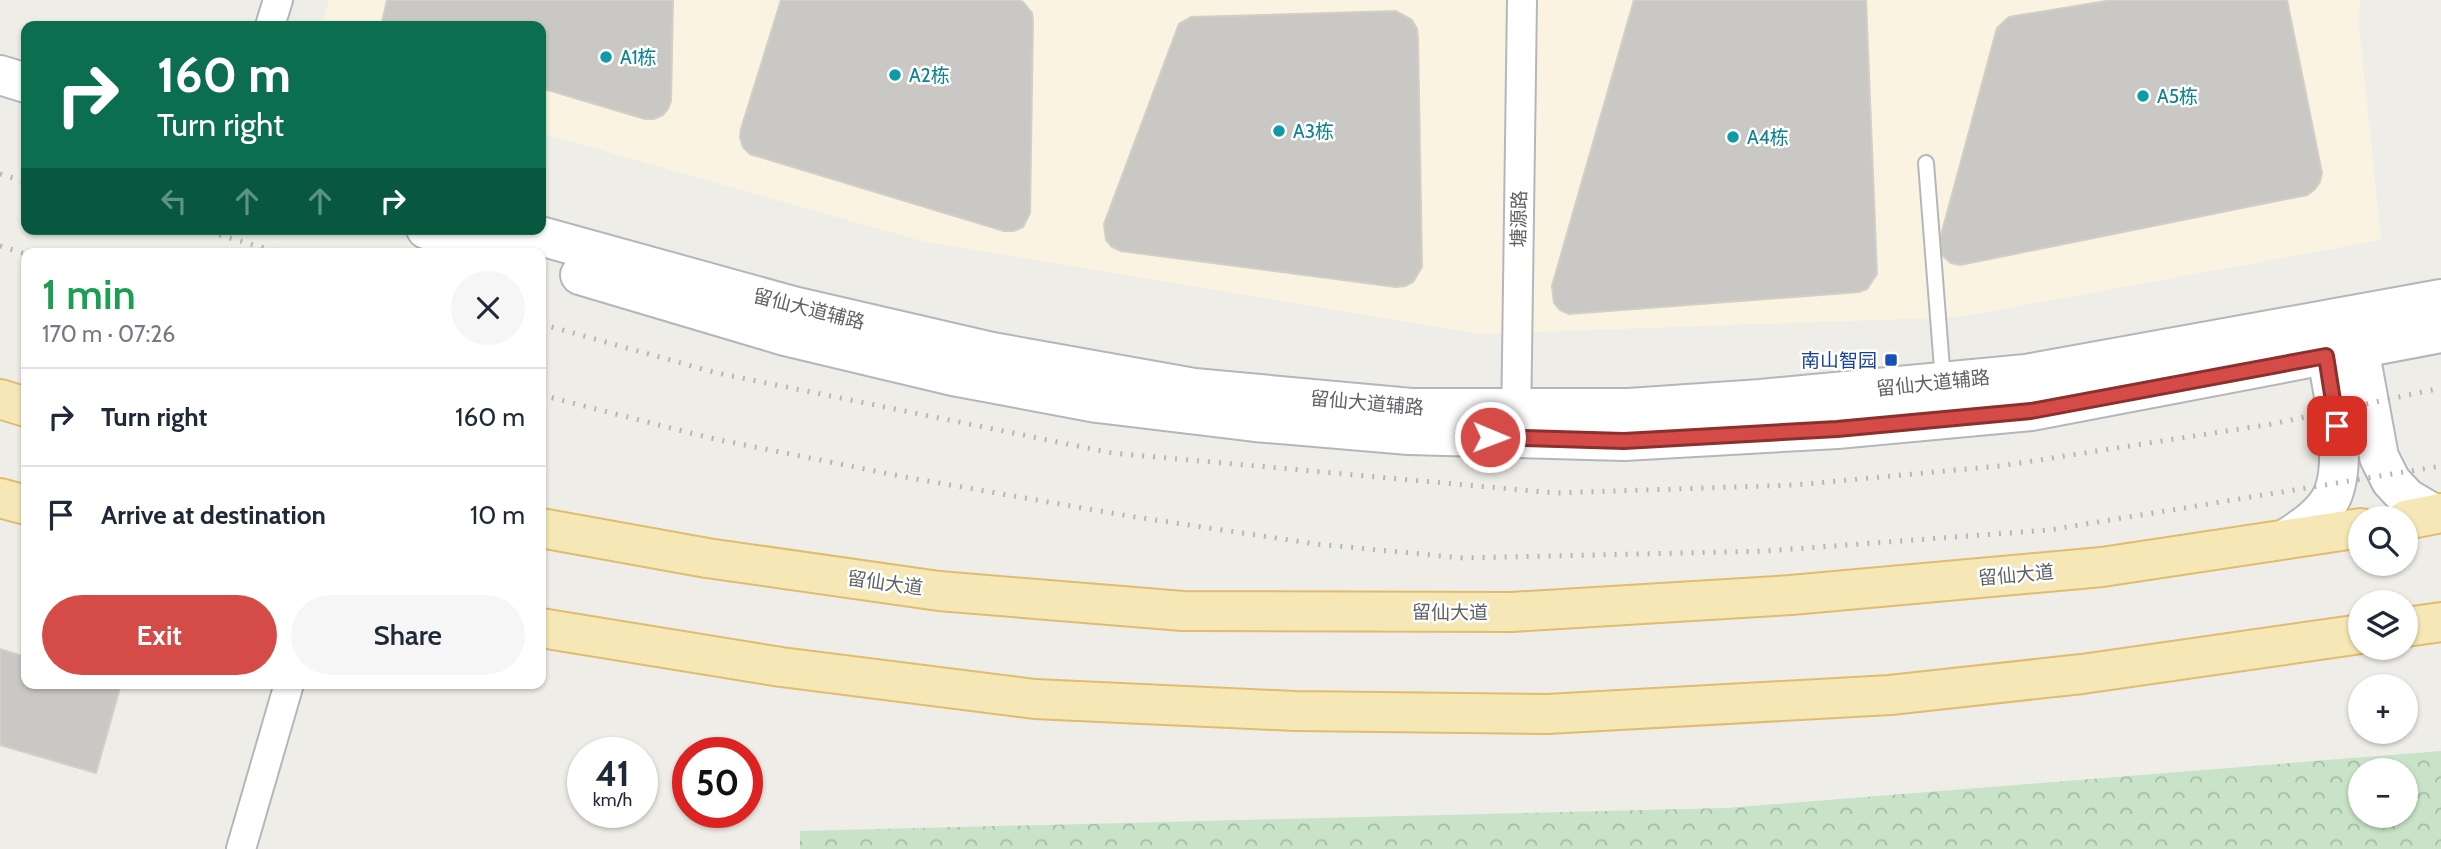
<!DOCTYPE html>
<meta charset="utf-8">
<style>
body{margin:0;font-family:Cabin,"Noto Sans SC",sans-serif;background:#f6f6f7;color:#1f2937;height:100vh;display:flex;flex-direction:column;font-size:26px;white-space:nowrap}
*{box-sizing:border-box;margin:0}
p{font-size:23px;color:#747a83}
.icon{flex:none;width:38px;height:38px;fill:none;stroke:currentColor;stroke-width:2;stroke-linecap:round;stroke-linejoin:round}
.map{position:relative;flex:1;overflow:hidden}
.details{position:absolute;left:21px;top:248px;width:525px;height:441px;display:flex;flex-direction:column;background:#fff;border-radius:14px;box-shadow:0 2px 5px #0004}
.details>*{flex:none}
.guide{position:absolute;left:21px;top:21px;width:525px;height:214px;border-radius:14px;box-shadow:0 2px 5px #0004;background:#0b6e4f;color:#fff;overflow:hidden}
.fabs{position:absolute;left:2348px;top:506px;display:grid;gap:14px}
.fabs a{display:grid;place-items:center;width:70px;height:70px;border-radius:50%;background:#fff;box-shadow:0 2px 5px #0004;font-size:35px}
.speed{position:absolute;left:567px;top:737px;display:flex;gap:14px;font-size:35px;font-weight:700;text-align:center}
.speed>*{display:grid;place-content:center;width:91px;height:91px;border-radius:50%;background:#fff;box-shadow:0 2px 5px #0004;line-height:1}
.speed small{font-size:18px;font-weight:400}
.speed .limit{border:10px solid #d22;background:#fff;color:#111}
.pin{position:absolute;display:grid;place-items:center;width:60px;height:60px;color:#fff;margin:-30px;border-radius:14px;box-shadow:0 4px 10px #0006}
.me{position:absolute;width:77px;margin:-38px;rotate:91deg;stroke-linejoin:round;filter:drop-shadow(0 0 5px #0008)}
.turn{display:flex;align-items:center;gap:24px;height:147px;padding:0 21px;font-size:32px}
.turn .icon{width:91px;height:91px;stroke-width:2.5}
.turn b{display:block;font-size:49px;line-height:60px}
.lanes{display:flex;align-items:center;height:66px;padding:0 21px;background:#0003;justify-content:center;gap:35px;direction:ltr}
.lanes .off{opacity:.35}
.round{display:grid;place-items:center;flex:none;width:74px;height:74px;border-radius:37px;background:#f6f6f7}
.overview{display:flex;align-items:center;justify-content:space-between;height:119px;padding:0 21px}
h1{font-size:42px;font-weight:600;line-height:52px;color:#1e9e55}
.button{display:flex;gap:14px;margin-top:auto;padding:14px 21px}
.button a{flex:1;height:80px;border-radius:42px;background:#d54b47;color:#fff;font-size:28px;font-weight:600;line-height:80px;text-align:center}
.button a+a{background:#f6f6f7;color:#1f2937}
ul{padding:0;list-style:none}
li{display:flex;align-items:center;gap:21px;height:98px;padding:0 21px;border-top:2px solid #e0e1e3}
li div{flex:1}
li b{display:block;font-size:26px}
li em{font-style:normal}
.map>svg:first-child{display:block}
.commercial{fill:#faf3e1}
.forest{fill:url(#forest-crowns);fill-rule:evenodd}
.building{fill:#cac8c4;stroke:#d3cec6;stroke-width:2}
.lines{fill:none;stroke-linecap:round;stroke-linejoin:round}
.service-casing{stroke:#b4b7ba;stroke-width:18}
.minor-casing{stroke:#b4b7ba;stroke-width:32}
.secondary-casing{stroke:#b3b6ba;stroke-width:42}
.primary-casing{stroke:#e1bb6e;stroke-width:42}
.service{stroke:#fff;stroke-width:14}
.minor{stroke:#fff;stroke-width:28}
.secondary{stroke:#fff;stroke-width:38}
.primary{stroke:#f6e8b6;stroke-width:38}
.rail{stroke:#b5b6b6;stroke-width:5;stroke-dasharray:2 9;stroke-linecap:butt}
.route-casing{stroke:#8a312e;stroke-width:18}
.route{stroke:#d54b47;stroke-width:12}
.culture-dot{fill:#0f9aa8;stroke:#fff;stroke-width:2.5}
.transit-dot{fill:#1a4fb4;stroke:#fff;stroke-width:2.5}
.labels{text-anchor:middle;dominant-baseline:central;stroke-width:5;stroke-linejoin:round;paint-order:stroke}
.culture-label{font-size:19px;fill:#0d838f;stroke:#fff;text-anchor:start}
.street-label{font-size:19px;fill:#5f6266;stroke:#fff}
.transit-label{font-size:19px;fill:#164399;stroke:#fff;text-anchor:end}
</style>
<div class="map">
<svg width="2441" height="849" viewBox="0 0 2441 849">
<defs>
<pattern id="forest-crowns" width="20" height="18" patternUnits="userSpaceOnUse" patternTransform="scale(1.75)"><rect width="20" height="18" fill="#c8e3c7"/><path d="M2 6a3 3 0 1 1 6 0M12 15a3 3 0 1 1 6 0" fill="none" stroke="#a6bba5"/></pattern>
</defs>
<rect width="100%" height="100%" fill="#efede7"/>
<polygon class="commercial" points="329,0 2360,0 2358,16 2381,240 1959,317 1481,334 925,242 541,133 541,26 322,26"/>
<path class="forest" d="M 2441,751 L 2441,849 L 800,849 L 800,831 L 1727,808 ZM 2406,770 L 2406,816 L 2361,816 L 2361,770 Z"/>
<g class="building">
<polygon points="387,0 673,0 671,101 668,109 663,115 654,119 645,119 541,88 541,26 381,26"/>
<polygon points="781,0 1018,0 1023,2 1032,13 1033,20 1030,213 1023,227 1014,231 1004,231 750,154 743,147 740,138 741,129"/>
<polygon points="1634,0 1866,0 1877,274 1867,289 1859,292 1569,314 1560,310 1554,303 1552,286"/>
<polygon points="2112,0 2287,0 2322,173 2320,182 2315,189 2307,195 1960,265 1951,263 1944,257 1939,248 1940,239 1997,28 2009,17"/>
<polygon points="1396,11 1412,20 1417,29 1418,38 1422,267 1413,282 1405,286 1396,287 1121,251 1112,247 1106,240 1104,224 1179,24 1191,17"/>
<polygon points="0,649 26,657 26,684 121,684 96,773 0,745"/>
</g>
<g class="lines">
<defs>
<polyline id="service" points="1926,163 1943,381"/>
<g id="minor">
<polyline points="270,26 278,0"/>
<polyline points="1516,428 1522,0"/>
<polyline points="241,849 289,684"/>
</g>
<g id="secondary">
<polyline points="0,75 26,83"/>
<polyline points="426,229 508,254"/>
<polyline points="515,229 793,306 992,352 1194,388 1411,408 1629,408 1761,399 2026,374 2441,299"/>
<polyline points="580,275 785,336 953,376 1097,403 1255,422 1409,435 1624,441 1837,429 2031,411 2441,333"/>
<polyline points="2355,326 2379,457 2391,481 2407,498 2434,514"/>
<path d="M 2286,539 C 2302,528 2320,517 2330,500 C 2351,464 2330,371 2321,330"/>
</g>
<g id="primary">
<polyline points="0,399 26,407"/>
<polyline points="0,498 26,505"/>
<polyline points="2406,520 2441,513"/>
<polyline points="541,528 707,558 939,591 1183,611 1511,612 1791,595 2102,567 2361,528"/>
<polyline points="2406,627 2441,622"/>
<polyline points="541,628 781,667 1035,699 1295,711 1547,714 1890,695 2082,674 2361,634"/>
</g>
</defs>
<use href="#service" class="service-casing"/>
<use href="#minor" class="minor-casing"/>
<use href="#secondary" class="secondary-casing"/>
<use href="#primary" class="primary-casing"/>
<use href="#service" class="service"/>
<use href="#minor" class="minor"/>
<use href="#secondary" class="secondary"/>
<use href="#primary" class="primary"/>
<g class="rail">
<polyline points="0,174 26,182"/>
<polyline points="198,229 286,254"/>
<polyline points="0,246 26,254"/>
<polyline points="541,324 717,373 1112,453 1555,493 1794,485 2000,466 2272,424 2441,388"/>
<polyline points="541,395 710,438 910,478 1129,516 1316,544 1463,558 1766,551 2049,530 2441,466"/>
</g>
</g>
<g class="lines">
<defs>
<polyline id="route" points="1490,437 1624,441 1837,429 2031,411 2326,356 2337,426"/>
</defs>
<use href="#route" class="route-casing"/>
<use href="#route" class="route"/>
</g>
<g class="culture-dot">
<circle cx="606" cy="57" r="7"/>
<circle cx="895" cy="75" r="7"/>
<circle cx="2143" cy="96" r="7"/>
<circle cx="1279" cy="131" r="7"/>
<circle cx="1733" cy="137" r="7"/>
</g>
<rect class="transit-dot" x="1884" y="353" width="14" height="14" rx="3.5"/>
<g class="labels">
<g class="culture-label">
<text x="620" y="57">A1栋</text>
<text x="909" y="75">A2栋</text>
<text x="2157" y="96">A5栋</text>
<text x="1293" y="131">A3栋</text>
<text x="1747" y="137">A4栋</text>
</g>
<g class="street-label">
<text transform="translate(1519 219) rotate(-89)">塘源路</text>
<text transform="translate(809 309) rotate(14)">留仙大道辅路</text>
<text transform="translate(1933 383) rotate(-6)">留仙大道辅路</text>
<text transform="translate(1367 403) rotate(5)">留仙大道辅路</text>
<text transform="translate(2016 575) rotate(-5)">留仙大道</text>
<text transform="translate(885 583) rotate(8)">留仙大道</text>
<text x="1450" y="612">留仙大道</text>
</g>
<g class="transit-label">
<text x="1877" y="360">南山智园</text>
</g>
</g>
</svg>
<div class="fabs">
<a><svg class="icon" aria-label="search" viewBox="0 0 24 24"><circle cx="10" cy="10" r="6"/><path d="M15 15l6 6"/></svg></a>
<a><svg class="icon" aria-label="layers" viewBox="0 0 24 24"><path d="M12 4l9 5-9 5-9-5zM3 14l9 5 9-5"/></svg></a>
<a>+</a>
<a>−</a>
</div>
<div class="speed"><div>41<small>km/h</small></div><div class="limit">50</div></div>
<div class="pin" style="left:2337px;top:426px;background:#d93025"><svg class="icon" aria-label="arrive" viewBox="0 0 24 24"><path d="M6 21V4h12l-3 4 3 4H6"/></svg></div>
<svg class="me" style="left:1490px;top:437px" viewBox="-20 -20 40 40"><circle r="17" fill="#d54b47" stroke="#fff" stroke-width="3"/><path d="M0-11L8 9 0 5-8 9z" fill="#fff"/></svg>
<div class="guide">
<div class="turn"><svg class="icon" aria-label="right" viewBox="0 0 24 24"><path d="M7 20v-9h11M14 6l5 5-5 5"/></svg><div><b>160 m</b>Turn right</div></div>
<div class="lanes"><svg class="icon off" aria-label="left" viewBox="0 0 24 24"><path d="M17 20v-9H6M10 6l-5 5 5 5"/></svg><svg class="icon off" aria-label="ahead" viewBox="0 0 24 24"><path d="M12 20V5M6 11l6-6 6 6"/></svg><svg class="icon off" aria-label="ahead" viewBox="0 0 24 24"><path d="M12 20V5M6 11l6-6 6 6"/></svg><svg class="icon" aria-label="right" viewBox="0 0 24 24"><path d="M7 20v-9h11M14 6l5 5-5 5"/></svg></div>
</div>
<section class="details">
<div class="overview"><div><h1>1 min</h1><p>170 m · 07:26</p></div><a class="round"><svg class="icon" aria-label="close" viewBox="0 0 24 24"><path d="M6 6l12 12M18 6L6 18"/></svg></a></div>
<ul>
<li><svg class="icon" aria-label="right" viewBox="0 0 24 24"><path d="M7 20v-9h11M14 6l5 5-5 5"/></svg><div><b>Turn right</b></div><em>160 m</em></li>
<li><svg class="icon" aria-label="arrive" viewBox="0 0 24 24"><path d="M6 21V4h12l-3 4 3 4H6"/></svg><div><b>Arrive at destination</b></div><em>10 m</em></li>
</ul>
<div class="button"><a>Exit</a><a>Share</a></div>
</section>
</div>
